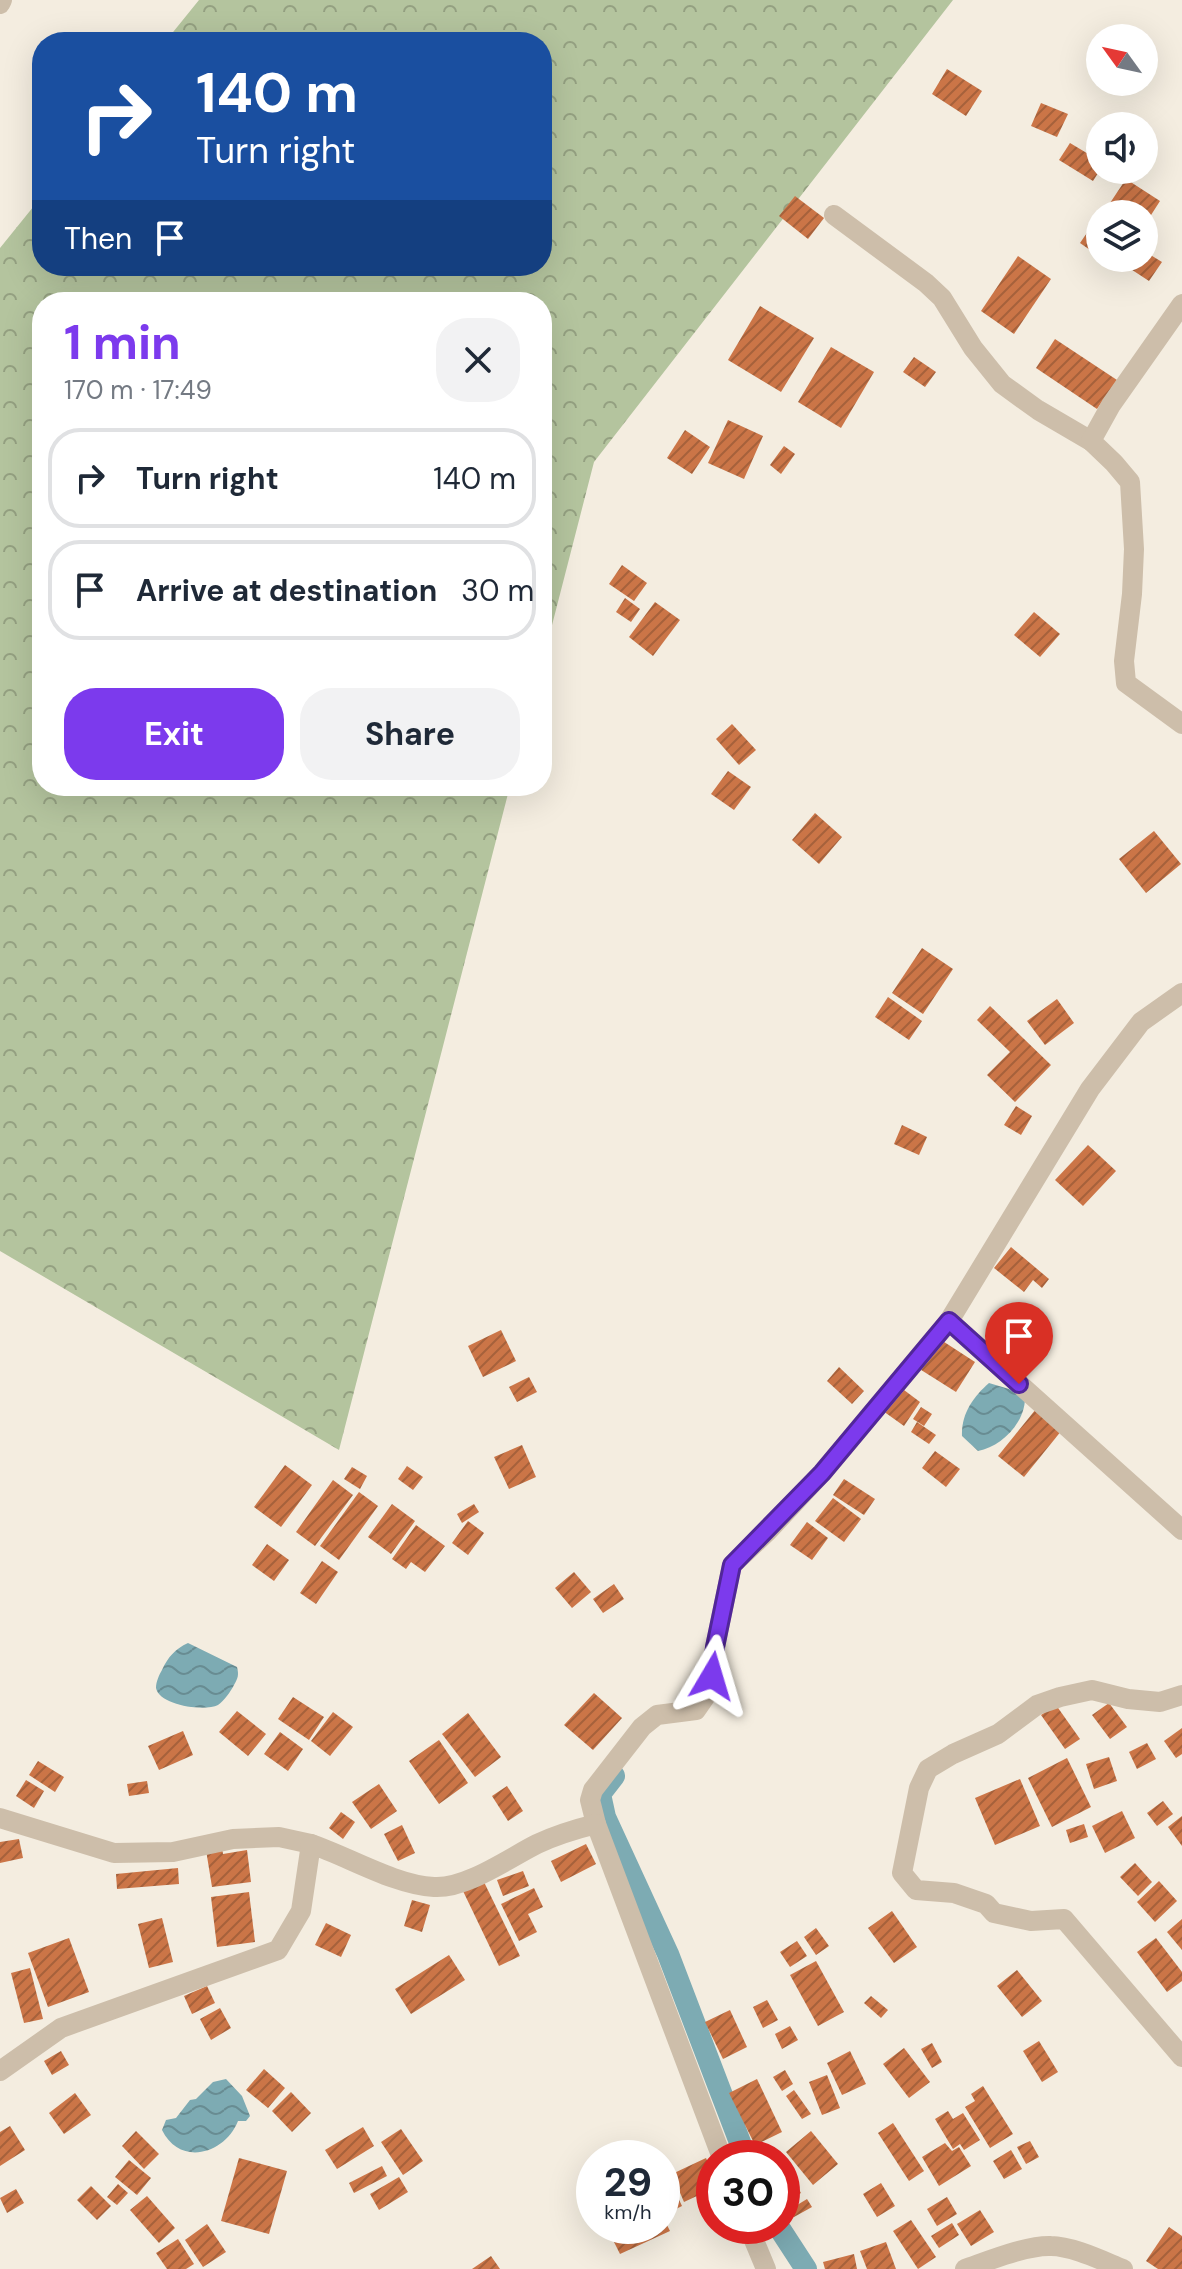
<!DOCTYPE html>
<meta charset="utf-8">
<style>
body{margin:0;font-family:"DM Sans",sans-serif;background:#f2f2f3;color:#1f2937;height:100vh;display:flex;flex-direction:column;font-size:30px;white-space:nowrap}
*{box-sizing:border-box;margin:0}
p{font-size:26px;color:#747a83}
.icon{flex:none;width:44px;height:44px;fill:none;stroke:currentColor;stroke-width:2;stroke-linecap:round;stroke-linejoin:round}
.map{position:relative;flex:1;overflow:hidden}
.details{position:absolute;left:32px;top:292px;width:520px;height:504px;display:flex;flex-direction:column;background:#fff;border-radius:32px;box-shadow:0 8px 32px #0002}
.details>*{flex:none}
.guide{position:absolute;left:32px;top:32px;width:520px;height:244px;border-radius:32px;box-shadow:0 8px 32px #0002;background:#1a4fa0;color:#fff;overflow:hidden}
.needle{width:52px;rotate:303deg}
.tools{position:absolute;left:1086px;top:24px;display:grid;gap:16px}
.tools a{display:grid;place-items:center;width:72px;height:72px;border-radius:50%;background:#fff;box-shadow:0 8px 32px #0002;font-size:40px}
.speed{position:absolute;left:576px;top:2140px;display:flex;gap:16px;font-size:40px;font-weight:700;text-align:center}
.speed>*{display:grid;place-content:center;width:104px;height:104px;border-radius:50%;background:#fff;box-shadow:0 8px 32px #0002;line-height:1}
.speed small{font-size:20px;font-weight:400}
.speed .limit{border:12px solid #d22;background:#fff;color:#111}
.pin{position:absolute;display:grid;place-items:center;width:68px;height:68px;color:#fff;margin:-82px -34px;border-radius:50% 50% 50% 0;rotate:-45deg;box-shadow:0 0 8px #0007}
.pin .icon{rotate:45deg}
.me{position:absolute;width:88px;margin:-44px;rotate:7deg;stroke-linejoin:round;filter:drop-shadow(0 0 6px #0008)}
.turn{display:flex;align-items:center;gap:28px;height:168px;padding:0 32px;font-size:36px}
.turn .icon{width:104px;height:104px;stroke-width:2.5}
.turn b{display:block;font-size:56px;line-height:68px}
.then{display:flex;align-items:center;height:76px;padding:0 32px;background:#0003;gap:16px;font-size:30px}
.round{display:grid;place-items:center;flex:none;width:84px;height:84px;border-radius:32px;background:#f2f2f3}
.overview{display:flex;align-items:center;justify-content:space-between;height:136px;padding:0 32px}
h1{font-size:48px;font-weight:700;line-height:60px;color:#7c3aed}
.primary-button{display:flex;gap:16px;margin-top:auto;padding:16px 32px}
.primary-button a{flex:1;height:92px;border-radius:32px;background:#7c3aed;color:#fff;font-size:32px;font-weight:700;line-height:92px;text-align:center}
.primary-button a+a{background:#f2f2f3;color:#1f2937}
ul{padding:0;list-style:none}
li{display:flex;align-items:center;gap:24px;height:100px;margin:0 16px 12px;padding:0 16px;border:4px solid #e0e1e3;border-radius:32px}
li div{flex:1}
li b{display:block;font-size:30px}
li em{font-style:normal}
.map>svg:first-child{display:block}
.forest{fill:url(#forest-crowns)}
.water{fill:url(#water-waves)}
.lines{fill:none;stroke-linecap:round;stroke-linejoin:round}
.canal{stroke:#7dabb3;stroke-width:22}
.building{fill:url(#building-hatch)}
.minor{stroke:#cdbeaa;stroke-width:20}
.route-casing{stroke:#51269a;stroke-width:20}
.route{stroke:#7c3aed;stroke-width:14}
</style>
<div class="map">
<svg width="1182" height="2269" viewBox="0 0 1182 2269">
<defs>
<pattern id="forest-crowns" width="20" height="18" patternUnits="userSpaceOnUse" patternTransform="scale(2)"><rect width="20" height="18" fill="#b4c49e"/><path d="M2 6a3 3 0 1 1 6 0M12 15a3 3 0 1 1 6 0" fill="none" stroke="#94a081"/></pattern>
<pattern id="water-waves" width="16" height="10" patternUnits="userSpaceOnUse" patternTransform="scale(2)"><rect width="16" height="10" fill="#7dabb3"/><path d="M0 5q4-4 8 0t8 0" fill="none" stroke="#688c92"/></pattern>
<pattern id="building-hatch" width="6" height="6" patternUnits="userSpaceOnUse" patternTransform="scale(2)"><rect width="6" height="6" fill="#cb7547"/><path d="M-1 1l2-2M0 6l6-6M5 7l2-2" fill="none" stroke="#a6613b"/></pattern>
</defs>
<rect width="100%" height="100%" fill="#f4ede0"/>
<polygon class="forest" points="199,0 953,0 594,462 542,664 542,302 42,302 42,786 510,786 339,1450 0,1251 0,248 42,196 42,266 542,266 542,42 165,42"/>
<g class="water">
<path d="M 989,1383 L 1009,1389 L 1025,1398 C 1025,1423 1001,1447 978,1451 L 962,1436 C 961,1414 973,1397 989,1383 Z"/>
<path d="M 188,1643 L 237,1667 C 239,1675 238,1678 234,1685 C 231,1691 224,1701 218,1705 C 204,1712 159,1705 156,1688 C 156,1682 159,1675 162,1670 C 168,1657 175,1649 188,1643 Z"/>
<path d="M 226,2079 L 242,2096 L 250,2116 L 246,2121 L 238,2121 C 225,2154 180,2167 162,2130 L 166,2120 L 176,2118 L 190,2100 L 196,2099 L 213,2082 Z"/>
</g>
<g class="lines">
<g class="canal">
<polyline points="614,1776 600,1794 605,1817 668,1954 746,2158"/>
<polyline points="778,2226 806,2269"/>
</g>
</g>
<g class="building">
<polygon points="947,69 982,91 966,116 932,94"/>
<polygon points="1041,103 1068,114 1057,137 1031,126"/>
<polygon points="1070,143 1100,161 1100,170 1093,181 1059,160"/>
<polygon points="1126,179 1160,201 1144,226 1144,214 1128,214 1110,203"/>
<polygon points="795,196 824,218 808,239 779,216"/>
<polygon points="1098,217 1100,218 1100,257 1080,243"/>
<polygon points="1144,251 1162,262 1149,281 1120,262 1123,258 1144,258"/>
<polygon points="1018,256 1051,279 1014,334 981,311"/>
<polygon points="760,306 814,338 781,392 728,360"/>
<polygon points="1055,339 1117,380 1097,409 1036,368"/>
<polygon points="831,347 874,372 841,428 798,402"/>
<polygon points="914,357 936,372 925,387 903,372"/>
<polygon points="728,420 763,436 744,479 708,463"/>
<polygon points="685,430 710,447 692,474 667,458"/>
<polygon points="784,446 795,454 781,474 770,465"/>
<polygon points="622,565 647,583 634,601 609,584"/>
<polygon points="625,598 640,609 631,622 616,612"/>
<polygon points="655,602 680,620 653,656 629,637"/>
<polygon points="1034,612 1060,634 1040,657 1014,635"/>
<polygon points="732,724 756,750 739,765 716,739"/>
<polygon points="728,771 751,787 734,810 711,794"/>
<polygon points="815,813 842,837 819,864 792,840"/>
<polygon points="1154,831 1181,864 1146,893 1119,859"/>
<polygon points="922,948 953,969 923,1014 892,993"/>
<polygon points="888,997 922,1021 909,1040 875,1017"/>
<polygon points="1057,999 1074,1023 1045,1045 1027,1021"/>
<polygon points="990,1006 1051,1065 1015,1102 987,1075 1010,1052 977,1020"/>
<polygon points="1016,1106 1032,1116 1021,1135 1004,1125"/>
<polygon points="902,1125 927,1137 919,1155 894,1144"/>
<polygon points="1088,1145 1116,1171 1083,1206 1055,1180"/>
<polygon points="1011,1247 1049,1279 1042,1288 1033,1280 1024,1292 994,1268"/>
<polygon points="501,1330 516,1361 483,1377 468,1346"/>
<polygon points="938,1338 975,1362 956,1392 918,1368"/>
<polygon points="839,1367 864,1391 852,1404 827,1381"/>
<polygon points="529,1377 537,1392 517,1402 509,1387"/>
<polygon points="900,1387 920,1402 904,1426 883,1411"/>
<polygon points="921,1407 932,1414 924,1426 913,1419"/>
<polygon points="1036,1409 1062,1430 1024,1477 998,1456"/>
<polygon points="917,1422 936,1435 929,1444 911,1432"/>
<polygon points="522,1445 536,1477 509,1489 494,1457"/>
<polygon points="935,1451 960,1469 946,1487 922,1468"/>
<polygon points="285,1465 312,1485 281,1527 254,1507"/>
<polygon points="407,1466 423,1477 413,1490 398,1479"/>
<polygon points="352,1467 367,1476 360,1489 344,1479"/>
<polygon points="844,1479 875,1499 864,1515 833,1495"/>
<polygon points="333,1480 353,1495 315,1546 296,1532"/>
<polygon points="359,1492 378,1506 339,1560 320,1546"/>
<polygon points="833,1498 861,1519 844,1542 815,1521"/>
<polygon points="392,1504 415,1521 391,1554 368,1537"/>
<polygon points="474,1504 479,1512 462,1523 457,1514"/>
<polygon points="468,1521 484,1533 468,1555 452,1543"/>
<polygon points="807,1522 828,1538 812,1560 790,1545"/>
<polygon points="416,1525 445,1546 425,1572 411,1562 406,1569 392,1559"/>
<polygon points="267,1544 289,1560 274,1581 252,1565"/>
<polygon points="322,1561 338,1572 316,1604 300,1593"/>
<polygon points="574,1572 591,1592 572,1608 555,1588"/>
<polygon points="614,1584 624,1599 603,1613 593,1599"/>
<polygon points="594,1693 622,1718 593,1750 564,1725"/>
<polygon points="293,1697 324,1717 309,1740 278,1719"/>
<polygon points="1109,1703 1127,1727 1110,1739 1092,1715"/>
<polygon points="1056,1705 1080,1739 1065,1749 1041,1715"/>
<polygon points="237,1711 266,1734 248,1756 219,1732"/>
<polygon points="333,1712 353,1727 330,1756 311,1741"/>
<polygon points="468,1713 501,1757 475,1777 442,1734"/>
<polygon points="1182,1728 1182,1754 1176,1758 1164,1741"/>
<polygon points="183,1731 193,1755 159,1770 148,1746"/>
<polygon points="280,1732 303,1749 288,1771 264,1754"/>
<polygon points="439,1740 468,1783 439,1804 409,1761"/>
<polygon points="1147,1743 1156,1759 1137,1769 1129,1752"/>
<polygon points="1109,1757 1117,1781 1094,1789 1086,1764"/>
<polygon points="1067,1758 1091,1807 1052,1827 1028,1778"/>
<polygon points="38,1761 64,1777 55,1792 29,1775"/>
<polygon points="1020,1779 1040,1826 995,1845 975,1798"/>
<polygon points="26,1780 44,1791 34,1808 16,1796"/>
<polygon points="147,1781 149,1793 129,1796 127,1784"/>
<polygon points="379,1784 397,1811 371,1829 352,1802"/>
<polygon points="507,1786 523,1811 508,1821 492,1796"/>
<polygon points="1163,1801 1173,1814 1157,1826 1147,1813"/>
<polygon points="1122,1811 1135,1838 1105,1853 1092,1826"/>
<polygon points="341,1812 355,1822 343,1839 329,1828"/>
<polygon points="1182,1816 1182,1846 1168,1827"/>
<polygon points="1084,1824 1088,1837 1070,1843 1066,1830"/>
<polygon points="402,1825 415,1853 398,1861 384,1834"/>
<polygon points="19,1839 23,1858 0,1863 0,1842"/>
<polygon points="586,1844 596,1864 561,1882 551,1861"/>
<polygon points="222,1848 223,1854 247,1850 251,1882 212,1887 206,1850"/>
<polygon points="1135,1863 1152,1882 1138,1896 1120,1877"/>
<polygon points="178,1868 179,1884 117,1889 116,1874"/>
<polygon points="523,1871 529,1886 503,1896 497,1880"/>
<polygon points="1159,1881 1177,1901 1155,1922 1137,1902"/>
<polygon points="484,1882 520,1956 499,1966 463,1891"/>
<polygon points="534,1888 543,1907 528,1914 537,1932 519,1941 501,1904"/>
<polygon points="249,1892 255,1942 217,1947 211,1897"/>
<polygon points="412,1900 430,1905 422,1932 404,1926"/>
<polygon points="892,1911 917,1947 894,1963 868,1928"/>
<polygon points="162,1918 173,1962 149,1968 138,1924"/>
<polygon points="1182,1919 1182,1950 1167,1932"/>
<polygon points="326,1923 351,1935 341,1957 315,1945"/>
<polygon points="816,1928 829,1946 816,1955 804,1937"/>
<polygon points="69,1938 89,1992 48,2007 28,1953"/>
<polygon points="1156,1938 1182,1972 1182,1981 1167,1992 1137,1952"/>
<polygon points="797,1941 807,1956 790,1967 780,1952"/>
<polygon points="449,1955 465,1980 411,2014 395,1989"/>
<polygon points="816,1961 844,2012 818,2026 790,1975"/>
<polygon points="30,1968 43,2019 24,2023 11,1973"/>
<polygon points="1017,1970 1042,2001 1022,2017 997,1986"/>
<polygon points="207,1986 215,2003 192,2014 184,1996"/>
<polygon points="871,1996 888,2010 881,2018 864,2003"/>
<polygon points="767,2000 778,2020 763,2028 753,2007"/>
<polygon points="220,2008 231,2028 211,2040 200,2019"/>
<polygon points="730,2010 747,2047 723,2059 705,2022"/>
<polygon points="790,2026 798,2040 782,2049 775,2034"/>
<polygon points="1039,2041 1058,2072 1042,2082 1023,2051"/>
<polygon points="932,2043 942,2062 932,2068 921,2049"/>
<polygon points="904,2048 930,2082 909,2098 883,2064"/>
<polygon points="61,2051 69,2065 52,2075 44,2061"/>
<polygon points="850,2051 866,2084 842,2095 827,2063"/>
<polygon points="264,2069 285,2088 268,2108 246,2090"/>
<polygon points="785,2070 793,2084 782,2091 773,2077"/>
<polygon points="827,2075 840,2108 822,2115 809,2082"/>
<polygon points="757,2079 782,2132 755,2145 729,2093"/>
<polygon points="983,2086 1013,2134 990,2148 965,2107 975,2101 971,2094"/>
<polygon points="794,2090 811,2114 802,2119 786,2096"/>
<polygon points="291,2092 311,2113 292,2132 272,2111"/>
<polygon points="75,2093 91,2115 64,2134 49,2113"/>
<polygon points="948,2111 953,2119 963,2113 980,2140 964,2150 960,2144 953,2149 935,2119"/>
<polygon points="893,2123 924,2171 909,2181 878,2133"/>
<polygon points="10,2126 25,2150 0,2166 0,2132"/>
<polygon points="363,2127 374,2146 337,2169 325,2150"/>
<polygon points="401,2129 423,2161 403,2175 381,2142"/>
<polygon points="136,2131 159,2154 144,2169 122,2146"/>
<polygon points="811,2131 838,2164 813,2185 786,2152"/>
<polygon points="1030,2141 1039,2157 1026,2164 1017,2147"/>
<polygon points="945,2143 952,2151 959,2147 971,2166 939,2186 922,2157"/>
<polygon points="1011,2150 1022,2169 1004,2179 993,2161"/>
<polygon points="239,2158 287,2171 269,2234 221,2221"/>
<polygon points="706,2158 714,2176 714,2188 684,2202 672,2174"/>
<polygon points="129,2160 151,2178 137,2195 115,2177"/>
<polygon points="785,2164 801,2193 782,2204 782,2166"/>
<polygon points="382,2166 387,2176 354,2193 349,2183"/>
<polygon points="399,2177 408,2192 379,2210 370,2194"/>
<polygon points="669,2178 682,2206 664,2215 662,2181"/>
<polygon points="881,2183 895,2206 877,2217 863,2194"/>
<polygon points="118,2184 128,2193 117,2205 107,2197"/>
<polygon points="91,2186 111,2206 97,2220 77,2200"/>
<polygon points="16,2189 24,2203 7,2213 0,2198"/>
<polygon points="147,2196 175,2228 159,2243 130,2210"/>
<polygon points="947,2197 957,2214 937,2226 927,2209"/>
<polygon points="807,2199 812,2207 794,2217 789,2210"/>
<polygon points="980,2210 994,2232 971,2246 957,2224"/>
<polygon points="662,2215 670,2231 620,2254 606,2226 662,2226"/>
<polygon points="911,2220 936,2257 918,2269 893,2231"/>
<polygon points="952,2223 959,2235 939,2248 931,2236"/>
<polygon points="207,2224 226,2252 203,2267 185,2240"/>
<polygon points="1169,2227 1182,2236 1182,2269 1158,2269 1146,2261"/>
<polygon points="178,2239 194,2264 186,2269 167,2269 156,2253"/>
<polygon points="886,2242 896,2269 867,2269 860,2251"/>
<polygon points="854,2254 857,2269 825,2269 823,2262"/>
<polygon points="491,2256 500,2269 472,2269"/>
</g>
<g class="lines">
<g class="minor">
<polyline points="0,4 2,0"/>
<polyline points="834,215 926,283 942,298 973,348 1002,384 1038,410 1091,441"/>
<polyline points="1182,304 1111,405 1091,441 1114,463 1130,482 1134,549 1132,594 1124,661 1126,683 1182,724"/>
<polyline points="949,1321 1182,1530"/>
<polyline points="1182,1695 1160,1702 1128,1699 1092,1690 1060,1697 1037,1705 998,1734 953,1754 928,1769 919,1788 902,1873 916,1890 954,1893 986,1904 994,1913 1031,1921 1064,1919 1182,2057"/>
<polyline points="0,1818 114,1853 173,1852 233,1839 279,1837 311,1844"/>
<polyline points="596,1824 590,1800 593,1790 642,1727 657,1715 696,1710 705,1697 712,1676 715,1647 732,1565 768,1531 822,1473 949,1321 1090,1089 1141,1022 1182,993"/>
<path d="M 0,2071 L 61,2028 L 278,1950 L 301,1911 L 311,1844 C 349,1857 395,1885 434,1887 C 466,1889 509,1858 537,1844 C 556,1835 576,1829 596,1824 L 722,2158"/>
<polyline points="748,2226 766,2269"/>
<path d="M 965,2269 C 988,2261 1027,2245 1051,2246 C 1072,2246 1103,2261 1123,2269"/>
</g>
</g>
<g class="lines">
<defs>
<polyline id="route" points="712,1676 715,1647 732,1565 822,1473 949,1321 1019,1384"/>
</defs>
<use href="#route" class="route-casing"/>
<use href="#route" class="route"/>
</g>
</svg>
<div class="tools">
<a><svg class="needle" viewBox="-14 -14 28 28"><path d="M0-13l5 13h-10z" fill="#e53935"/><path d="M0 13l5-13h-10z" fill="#747a83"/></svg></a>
<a><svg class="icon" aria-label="sound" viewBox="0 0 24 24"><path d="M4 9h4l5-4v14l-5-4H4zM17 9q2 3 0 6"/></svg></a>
<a><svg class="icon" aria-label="layers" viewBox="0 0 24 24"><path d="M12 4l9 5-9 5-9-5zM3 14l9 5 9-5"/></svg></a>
</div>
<div class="speed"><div>29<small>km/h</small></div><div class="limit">30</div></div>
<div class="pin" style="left:1019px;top:1384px;background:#d93025"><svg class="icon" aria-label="arrive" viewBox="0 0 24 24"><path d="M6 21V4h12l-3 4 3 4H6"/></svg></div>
<svg class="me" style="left:712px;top:1676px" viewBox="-20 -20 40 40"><path d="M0-17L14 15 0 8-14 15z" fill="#7c3aed" stroke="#fff" stroke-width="4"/></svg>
<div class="guide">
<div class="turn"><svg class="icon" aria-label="right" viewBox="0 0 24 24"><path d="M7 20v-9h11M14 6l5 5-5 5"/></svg><div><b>140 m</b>Turn right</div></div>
<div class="then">Then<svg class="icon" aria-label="arrive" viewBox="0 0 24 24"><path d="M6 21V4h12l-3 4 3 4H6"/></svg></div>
</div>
<section class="details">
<div class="overview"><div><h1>1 min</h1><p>170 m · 17:49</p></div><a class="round"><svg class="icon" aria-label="close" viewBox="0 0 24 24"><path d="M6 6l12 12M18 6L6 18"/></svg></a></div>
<ul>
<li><svg class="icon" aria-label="right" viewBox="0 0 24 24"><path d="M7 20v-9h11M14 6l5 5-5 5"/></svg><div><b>Turn right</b></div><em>140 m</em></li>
<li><svg class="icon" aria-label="arrive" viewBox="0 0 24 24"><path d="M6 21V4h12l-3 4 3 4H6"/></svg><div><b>Arrive at destination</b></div><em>30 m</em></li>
</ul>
<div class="primary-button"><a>Exit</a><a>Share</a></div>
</section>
</div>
